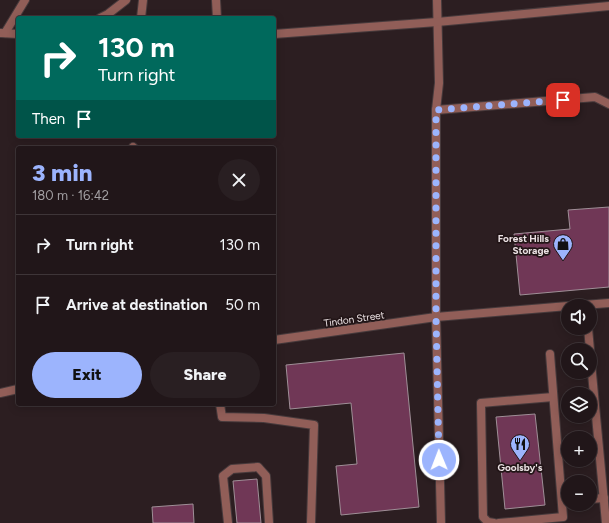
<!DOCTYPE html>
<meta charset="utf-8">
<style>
body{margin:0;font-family:Figtree,sans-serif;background:#291f22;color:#f1f3f6;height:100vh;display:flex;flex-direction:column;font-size:15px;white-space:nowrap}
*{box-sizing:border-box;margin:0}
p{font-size:13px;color:#a29fa2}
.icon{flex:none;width:22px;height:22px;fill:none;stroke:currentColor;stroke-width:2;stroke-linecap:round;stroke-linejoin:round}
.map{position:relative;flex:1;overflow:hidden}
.drawer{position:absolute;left:16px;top:146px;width:260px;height:260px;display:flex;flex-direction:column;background:#211619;border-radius:4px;box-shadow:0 2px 10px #0003,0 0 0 1px #3e3538}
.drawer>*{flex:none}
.top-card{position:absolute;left:16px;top:16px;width:260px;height:122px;border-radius:4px;box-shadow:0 2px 10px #0003,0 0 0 1px #3e3538;background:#00695c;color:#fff;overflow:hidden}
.fabs{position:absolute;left:561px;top:299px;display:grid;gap:8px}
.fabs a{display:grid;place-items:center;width:36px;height:36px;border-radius:50%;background:#211619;box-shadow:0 2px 10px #0003,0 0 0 1px #3e3538;font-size:20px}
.pin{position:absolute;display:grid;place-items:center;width:34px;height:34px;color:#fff;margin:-17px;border-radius:8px;box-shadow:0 2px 6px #0006}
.me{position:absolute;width:44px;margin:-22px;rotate:359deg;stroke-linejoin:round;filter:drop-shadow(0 0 3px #0008)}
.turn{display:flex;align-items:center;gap:14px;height:84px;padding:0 16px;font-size:18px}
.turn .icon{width:52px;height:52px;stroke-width:2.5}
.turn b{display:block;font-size:28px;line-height:34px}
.then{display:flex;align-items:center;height:38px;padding:0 16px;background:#0003;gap:8px;font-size:15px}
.round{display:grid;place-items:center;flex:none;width:42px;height:42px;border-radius:21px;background:#291f22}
.summary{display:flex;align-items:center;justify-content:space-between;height:68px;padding:0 16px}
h1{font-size:24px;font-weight:800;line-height:30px;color:#9cb4fd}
.action{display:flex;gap:8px;margin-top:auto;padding:8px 16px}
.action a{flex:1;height:46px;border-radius:24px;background:#9cb4fd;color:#111;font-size:16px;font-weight:800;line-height:46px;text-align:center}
.action a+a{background:#291f22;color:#f1f3f6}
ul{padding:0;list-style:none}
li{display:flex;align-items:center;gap:12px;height:60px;padding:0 16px;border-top:1px solid #3e3538}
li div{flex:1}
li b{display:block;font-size:15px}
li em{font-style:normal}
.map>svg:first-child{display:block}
.building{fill:#703756;stroke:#9f8f97}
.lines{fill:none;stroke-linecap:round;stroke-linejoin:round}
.service-casing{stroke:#473a3c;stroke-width:10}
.minor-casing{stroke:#473a3c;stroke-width:10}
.service{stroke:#915e58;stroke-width:8}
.minor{stroke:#915e58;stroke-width:8}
.route{stroke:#9cb4fd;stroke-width:7;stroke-dasharray:0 12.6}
.labels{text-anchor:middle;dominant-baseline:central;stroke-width:3.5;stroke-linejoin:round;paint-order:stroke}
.poi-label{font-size:10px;font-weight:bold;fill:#ede3e5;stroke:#221517;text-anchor:end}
.street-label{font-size:10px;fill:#ede3e5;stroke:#221517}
</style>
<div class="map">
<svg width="609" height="523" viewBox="0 0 609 523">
<rect width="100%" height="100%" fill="#2c1e21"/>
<g class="building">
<polygon points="609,207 609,287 520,295 514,234 570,229 568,210"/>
<polygon points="404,353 419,507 341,515 336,466 357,464 351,403 290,409 286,365"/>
<polygon points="535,414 545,505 505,509 496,417"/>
<polygon points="257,479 261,523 237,523 233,481"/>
<polygon points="193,504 194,523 153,523 152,507"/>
</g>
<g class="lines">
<defs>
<g id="service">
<polyline points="436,110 595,97 609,104"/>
<polyline points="133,147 134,148"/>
<polyline points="571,306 609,303"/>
<polyline points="436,317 568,306"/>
<polyline points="588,328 590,350"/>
<polyline points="590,352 606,523"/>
<polyline points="220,404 222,417 264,418 314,425 311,523"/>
<polyline points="590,499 604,498"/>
<polyline points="228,523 223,476 232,469 258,467 266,476 269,523"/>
<polyline points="494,523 488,522 483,517 481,403 553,397"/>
<polyline points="499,523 563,517 550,354"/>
</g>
<g id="minor">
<polyline points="216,0 217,18"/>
<polyline points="437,0 439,83 436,110 436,317 441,523"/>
<polyline points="100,18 108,14 126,0"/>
<polyline points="141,18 143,0"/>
<polyline points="1,33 18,34"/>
<polyline points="5,33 25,0"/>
<polyline points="274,34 437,22 609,6"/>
<polyline points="274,340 436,317"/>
<polyline points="0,393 18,389"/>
</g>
</defs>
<use href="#service" class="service-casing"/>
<use href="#minor" class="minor-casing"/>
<use href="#service" class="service"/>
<use href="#minor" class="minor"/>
</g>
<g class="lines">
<polyline class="route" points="439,460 436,317 436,110 563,100"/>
</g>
<defs>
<symbol id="shop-pin" viewBox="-11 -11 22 30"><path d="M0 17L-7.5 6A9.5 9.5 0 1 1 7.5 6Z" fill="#9cb4fd" stroke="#221517"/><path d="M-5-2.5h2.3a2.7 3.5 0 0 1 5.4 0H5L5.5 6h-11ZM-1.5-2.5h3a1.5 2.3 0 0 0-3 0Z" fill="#111"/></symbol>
<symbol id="restaurant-pin" viewBox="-11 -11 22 30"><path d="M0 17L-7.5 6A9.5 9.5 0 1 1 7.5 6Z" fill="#9cb4fd" stroke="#221517"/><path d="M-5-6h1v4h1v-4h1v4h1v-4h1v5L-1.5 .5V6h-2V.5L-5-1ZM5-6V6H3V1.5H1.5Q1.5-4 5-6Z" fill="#111"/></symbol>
</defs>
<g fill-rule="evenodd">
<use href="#shop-pin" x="552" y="233" width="22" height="30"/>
<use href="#restaurant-pin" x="509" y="433" width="22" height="30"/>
</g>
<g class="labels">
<g class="poi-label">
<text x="549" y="238">Forest Hills<tspan x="549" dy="12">Storage</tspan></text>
<text x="520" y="467" text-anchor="middle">Goolsby's</text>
</g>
<g class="street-label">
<text transform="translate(354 319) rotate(-8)">Tindon Street</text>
</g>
</g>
</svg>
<div class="fabs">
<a><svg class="icon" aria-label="sound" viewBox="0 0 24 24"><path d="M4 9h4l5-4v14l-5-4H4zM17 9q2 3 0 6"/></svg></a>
<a><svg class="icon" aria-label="search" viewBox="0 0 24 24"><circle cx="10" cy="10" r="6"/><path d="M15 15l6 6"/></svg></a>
<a><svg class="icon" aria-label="layers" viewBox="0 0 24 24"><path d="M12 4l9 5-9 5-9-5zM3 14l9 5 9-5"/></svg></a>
<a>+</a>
<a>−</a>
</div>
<div class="pin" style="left:563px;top:100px;background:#d93025"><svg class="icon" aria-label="arrive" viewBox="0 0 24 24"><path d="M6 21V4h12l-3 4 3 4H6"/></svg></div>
<svg class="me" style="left:439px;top:460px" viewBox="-20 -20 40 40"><circle r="17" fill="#9cb4fd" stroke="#fff" stroke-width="3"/><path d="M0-11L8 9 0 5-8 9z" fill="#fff"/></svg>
<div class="top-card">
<div class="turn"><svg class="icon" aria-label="right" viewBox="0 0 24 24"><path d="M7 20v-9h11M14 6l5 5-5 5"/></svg><div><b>130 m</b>Turn right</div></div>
<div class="then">Then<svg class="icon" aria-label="arrive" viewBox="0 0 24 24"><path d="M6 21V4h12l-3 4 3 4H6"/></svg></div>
</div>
<section class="drawer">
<div class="summary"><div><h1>3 min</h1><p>180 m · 16:42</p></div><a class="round"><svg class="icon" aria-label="close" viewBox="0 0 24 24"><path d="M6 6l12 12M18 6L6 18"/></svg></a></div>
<ul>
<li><svg class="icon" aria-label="right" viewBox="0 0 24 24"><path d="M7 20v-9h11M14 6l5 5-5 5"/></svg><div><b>Turn right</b></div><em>130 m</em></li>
<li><svg class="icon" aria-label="arrive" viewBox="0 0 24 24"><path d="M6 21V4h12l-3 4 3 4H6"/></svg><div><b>Arrive at destination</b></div><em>50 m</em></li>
</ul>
<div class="action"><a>Exit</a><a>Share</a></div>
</section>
</div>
